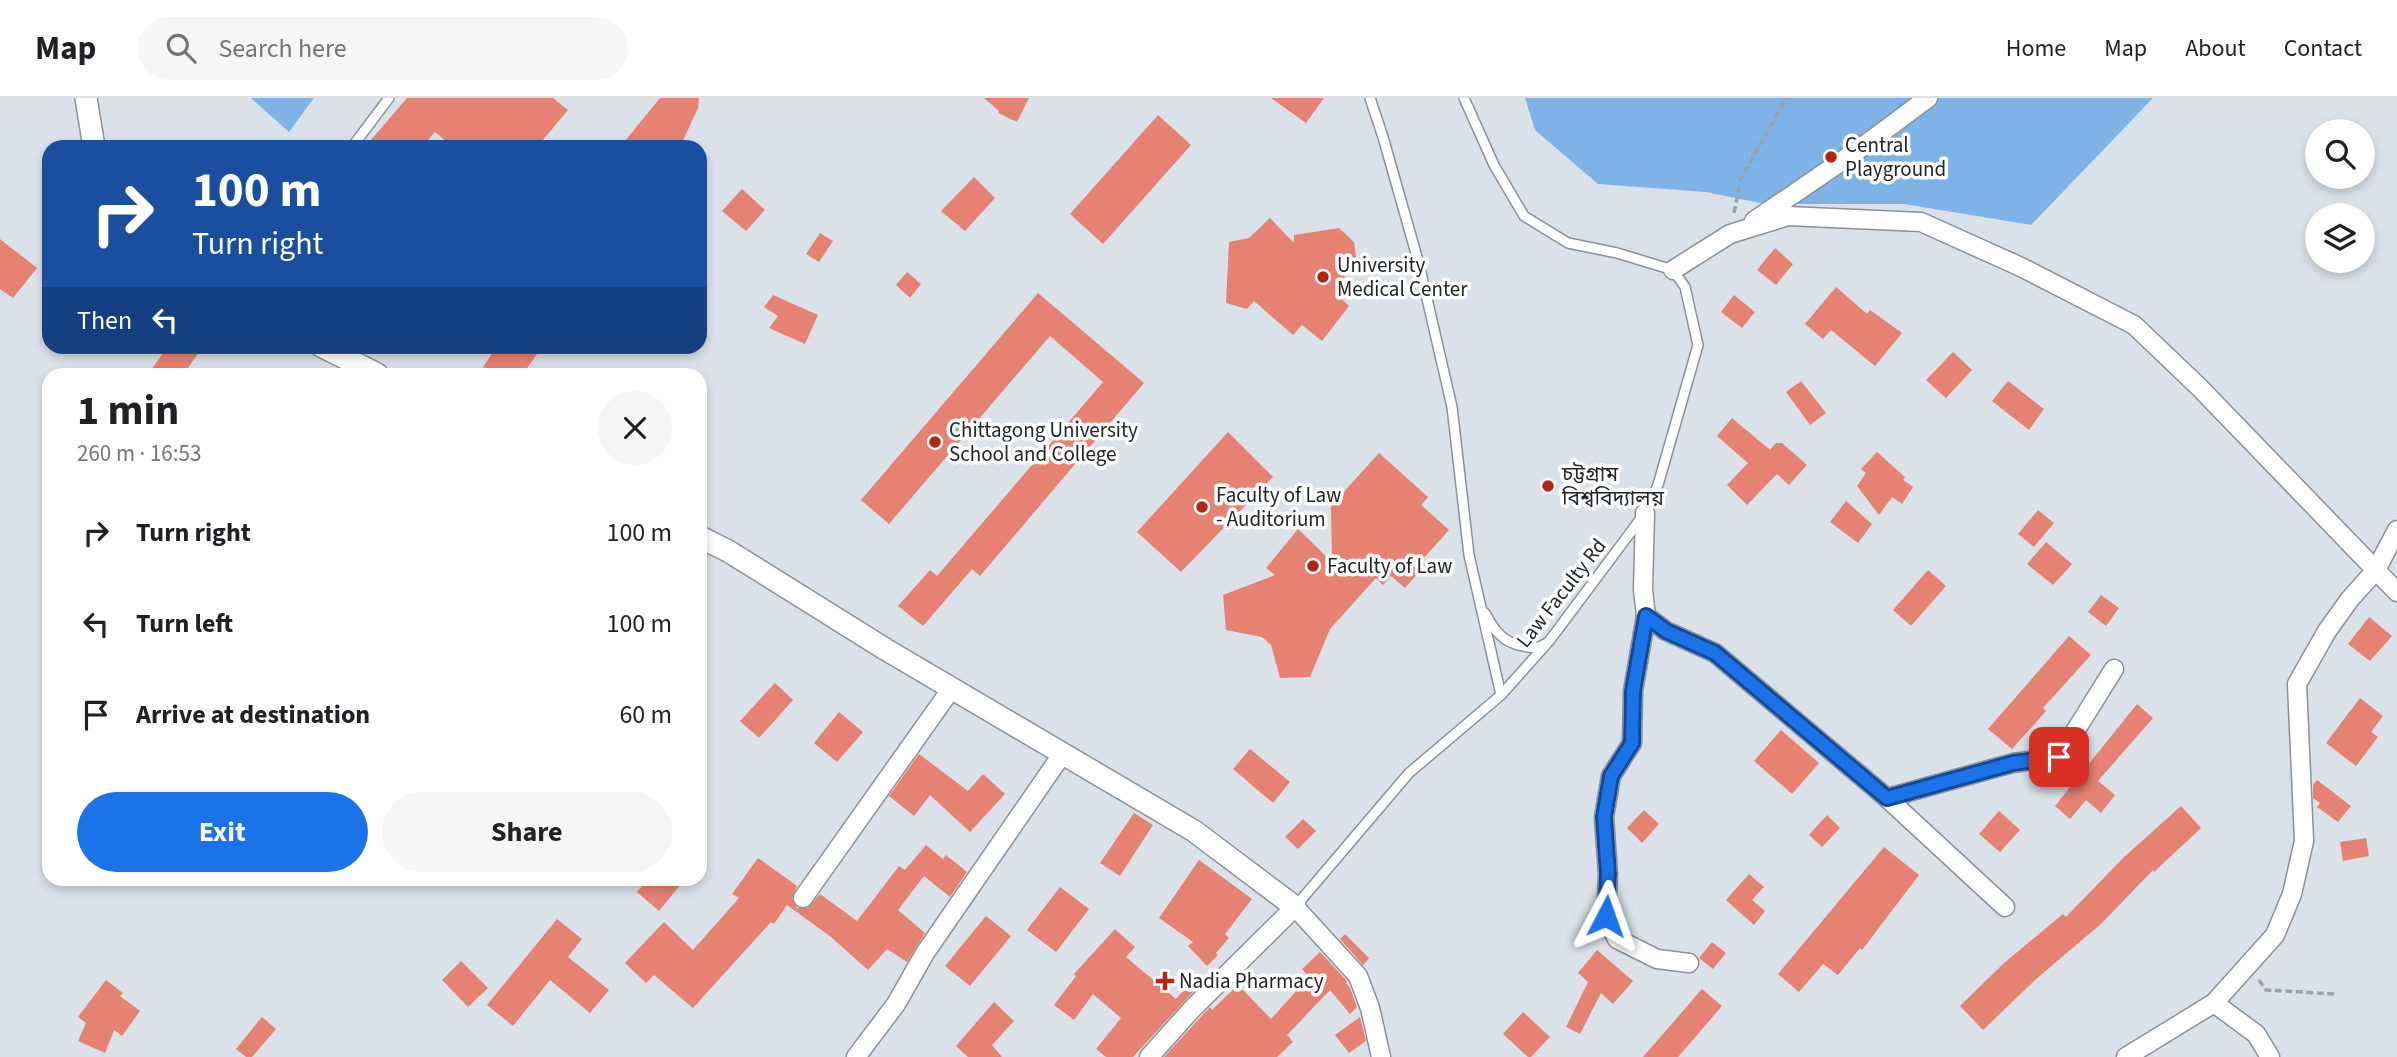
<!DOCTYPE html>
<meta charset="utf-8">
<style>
body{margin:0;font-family:"Source Sans 3","Noto Sans Bengali",sans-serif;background:#f6f6f6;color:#202124;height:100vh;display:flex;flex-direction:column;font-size:26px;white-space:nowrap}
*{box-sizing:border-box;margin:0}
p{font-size:23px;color:#757577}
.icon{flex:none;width:38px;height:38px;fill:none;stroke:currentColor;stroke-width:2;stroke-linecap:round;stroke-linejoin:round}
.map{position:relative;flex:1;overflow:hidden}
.sheet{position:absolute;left:42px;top:270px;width:665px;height:518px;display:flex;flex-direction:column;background:#fff;border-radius:21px;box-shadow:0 4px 10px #0003}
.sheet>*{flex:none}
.hud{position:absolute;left:42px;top:42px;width:665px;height:214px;border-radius:21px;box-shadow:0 4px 10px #0003;background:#1a4fa0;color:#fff;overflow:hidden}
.controls{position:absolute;left:2305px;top:21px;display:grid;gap:14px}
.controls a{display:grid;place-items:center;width:70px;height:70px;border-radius:50%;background:#fff;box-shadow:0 4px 10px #0003;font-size:35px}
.pin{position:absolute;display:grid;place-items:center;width:60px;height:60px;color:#fff;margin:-30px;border-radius:14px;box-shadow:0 4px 10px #0006}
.me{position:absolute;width:77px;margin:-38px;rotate:4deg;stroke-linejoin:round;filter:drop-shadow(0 0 5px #0008)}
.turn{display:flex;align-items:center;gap:24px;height:147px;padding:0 35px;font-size:32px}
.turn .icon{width:91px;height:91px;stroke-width:2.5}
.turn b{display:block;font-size:49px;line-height:60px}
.then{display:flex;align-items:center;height:66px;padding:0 35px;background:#0003;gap:14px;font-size:26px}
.round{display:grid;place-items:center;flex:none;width:74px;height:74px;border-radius:37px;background:#f6f6f6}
.headline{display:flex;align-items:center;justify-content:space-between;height:119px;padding:0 35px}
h1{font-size:42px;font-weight:700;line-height:52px}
.action{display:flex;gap:14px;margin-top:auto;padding:14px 35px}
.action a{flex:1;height:80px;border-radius:42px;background:#1a73e8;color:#fff;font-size:28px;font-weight:700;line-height:80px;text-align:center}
.action a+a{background:#f6f6f6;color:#202124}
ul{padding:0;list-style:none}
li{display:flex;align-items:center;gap:21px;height:91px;padding:0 35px}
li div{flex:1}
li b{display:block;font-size:26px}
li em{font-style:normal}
header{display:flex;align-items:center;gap:42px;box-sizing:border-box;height:98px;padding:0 35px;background:#fff;border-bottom:2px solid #e0e0e0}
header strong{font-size:33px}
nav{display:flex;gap:38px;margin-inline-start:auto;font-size:24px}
.search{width:490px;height:63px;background:#f6f6f6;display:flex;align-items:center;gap:18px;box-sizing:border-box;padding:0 24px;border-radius:38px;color:#757577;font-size:26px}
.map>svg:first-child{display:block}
.green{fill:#7eb3e8}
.building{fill:#e68272}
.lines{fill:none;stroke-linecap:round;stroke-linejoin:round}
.service-casing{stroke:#8a9198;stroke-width:12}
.minor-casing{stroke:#8a9198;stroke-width:21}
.tertiary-casing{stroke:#8a9198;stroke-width:24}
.path{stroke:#9da2a7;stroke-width:3.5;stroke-dasharray:7 3.5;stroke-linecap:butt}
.service{stroke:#fff;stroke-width:9}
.minor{stroke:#fff;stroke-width:18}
.tertiary{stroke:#fff;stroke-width:21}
.route-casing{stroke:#114b97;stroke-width:18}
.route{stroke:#1a73e8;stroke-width:12}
.poi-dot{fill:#b32616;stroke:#fff;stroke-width:2.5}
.labels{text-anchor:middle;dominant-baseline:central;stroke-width:7;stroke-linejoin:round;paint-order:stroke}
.poi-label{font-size:21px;fill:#222527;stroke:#fff;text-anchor:start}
.street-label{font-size:21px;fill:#222527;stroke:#fff}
</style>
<header>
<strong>Map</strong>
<div class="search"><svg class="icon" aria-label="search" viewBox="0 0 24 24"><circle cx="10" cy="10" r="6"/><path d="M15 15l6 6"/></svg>Search here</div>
<nav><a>Home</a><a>Map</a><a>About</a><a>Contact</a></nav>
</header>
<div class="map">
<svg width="2397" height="959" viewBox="0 0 2397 959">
<rect width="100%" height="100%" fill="#dae1e8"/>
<g class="green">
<polygon points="251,0 314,0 289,34"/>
<polygon points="1525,0 2153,0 2031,127 1904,106 1765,106 1706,94 1598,86 1535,32"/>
</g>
<g class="building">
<polygon points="407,0 553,0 568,12 537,49 453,49 435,34 422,49 365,49"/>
<polygon points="660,0 699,0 698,10 680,49 620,49"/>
<polygon points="984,0 1029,0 1017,24 998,15 999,13"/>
<polygon points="1271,0 1324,0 1306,25"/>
<polygon points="1158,17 1191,47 1103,146 1070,116"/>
<polygon points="974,79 995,100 965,133 941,113"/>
<polygon points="742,91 765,112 746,133 722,113"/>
<polygon points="1270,120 1294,145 1294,137 1339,130 1354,144 1357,165 1341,183 1343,202 1349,208 1322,243 1302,227 1293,237 1254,203 1247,211 1226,205 1229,144 1249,140"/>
<polygon points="820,135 833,143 819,164 806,156"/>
<polygon points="0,141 37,170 13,200 0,191"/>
<polygon points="1775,150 1793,166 1776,187 1757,172"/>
<polygon points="907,174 921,186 910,200 896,187"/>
<polygon points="1836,189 1867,216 1870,212 1902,235 1875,268 1831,232 1823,241 1805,226"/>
<polygon points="1038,195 1144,285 980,478 972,471 923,528 898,508 930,472 937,478 1103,284 1050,238 889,426 861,402"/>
<polygon points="773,197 818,217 805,246 769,230 778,218 764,209"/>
<polygon points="1734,197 1755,214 1742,230 1721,214"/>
<polygon points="168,248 203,248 184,276 148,276"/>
<polygon points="497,248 525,248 537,256 523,276 494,276 483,269"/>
<polygon points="1953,254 1972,272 1946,300 1926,282"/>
<polygon points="1801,283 1826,315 1810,327 1786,294"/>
<polygon points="2008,283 2044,311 2029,332 1992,303"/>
<polygon points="1732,320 1770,352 1776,345 1782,345 1807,367 1789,387 1777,376 1747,407 1727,387 1748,365 1717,338"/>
<polygon points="1228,334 1273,379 1181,474 1137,434"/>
<polygon points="1877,354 1905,379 1903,382 1913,389 1902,406 1892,399 1879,417 1857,388 1866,375 1861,371"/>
<polygon points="1379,355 1428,399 1421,407 1449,432 1422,462 1426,466 1405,490 1391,478 1383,487 1376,480 1330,531 1310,579 1280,580 1271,547 1262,539 1226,532 1223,497 1275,477 1266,470 1298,431 1332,464 1331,408"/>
<polygon points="1846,403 1872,426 1858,445 1830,424"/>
<polygon points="2038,412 2054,425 2034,449 2018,436"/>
<polygon points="2046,444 2072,466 2053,487 2027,466"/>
<polygon points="1928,472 1946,488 1911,528 1893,512"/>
<polygon points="2101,497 2119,510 2106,528 2088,514"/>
<polygon points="2369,519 2392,538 2370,563 2348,546"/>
<polygon points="2069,538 2091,557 2043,610 2046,613 2012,651 1988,631"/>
<polygon points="775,585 793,602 759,640 740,623"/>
<polygon points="2360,600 2383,618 2371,634 2378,639 2356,668 2326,645"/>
<polygon points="2137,606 2153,620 2098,683 2115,697 2101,715 2086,702 2070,721 2055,708"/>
<polygon points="839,614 863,634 837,664 814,645"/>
<polygon points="1781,632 1819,665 1792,696 1754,663"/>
<polygon points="1250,651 1290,684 1273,705 1233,671"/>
<polygon points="919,656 968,693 983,676 1005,696 970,734 930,697 914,718 889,698"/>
<polygon points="2317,682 2351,708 2338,724 2317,709 2320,705 2313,700 2313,687"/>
<polygon points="2181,708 2201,730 2154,774 2153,772 2102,825 2035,882 1983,932 1960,908 2004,865 2063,816 2066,819 2123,760"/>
<polygon points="1644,712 1659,726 1642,745 1627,730"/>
<polygon points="1999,713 2020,732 2000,754 1979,736"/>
<polygon points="1134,715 1153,727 1120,778 1100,765"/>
<polygon points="1827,717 1840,730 1822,749 1809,737"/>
<polygon points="1303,721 1316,733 1298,751 1285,739"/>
<polygon points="2366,740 2369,758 2343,763 2340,744"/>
<polygon points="926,747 943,761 946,757 967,774 950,799 924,778 898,812 925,835 907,864 887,851 868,872 831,839 787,807 774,826 771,824 693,910 654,877 646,885 625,865 664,824 693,852 739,800 732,796 758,760 797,788 792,800 797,810 808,810 820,796 857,823 899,768 905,772"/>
<polygon points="1884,749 1919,777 1862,852 1860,850 1838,877 1823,866 1799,894 1778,876"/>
<polygon points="1199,762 1252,801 1225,836 1229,840 1216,855 1218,857 1207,868 1188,848 1193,844 1159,820"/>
<polygon points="1749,776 1764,789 1752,802 1765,813 1754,827 1726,802"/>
<polygon points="649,780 686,780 659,813 637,794"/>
<polygon points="1060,789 1089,811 1056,854 1027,832"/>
<polygon points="986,818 1011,838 970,888 945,868"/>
<polygon points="557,821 582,841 568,859 609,892 590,915 550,882 513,928 487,907"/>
<polygon points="1115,831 1135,849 1126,859 1176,901 1187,889 1193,894 1133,959 1106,959 1096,951 1121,920 1093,896 1074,922 1054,907 1076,878 1074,876"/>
<polygon points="1345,836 1369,860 1363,867 1340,841"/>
<polygon points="1712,844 1726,855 1713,871 1699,860"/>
<polygon points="1597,852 1633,883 1613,906 1601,895 1580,936 1566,929 1588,884 1578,875"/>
<polygon points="1320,854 1347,883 1346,885 1350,890 1357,909 1350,916 1330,892 1287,937 1293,944 1277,959 1164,959 1210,909 1212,912 1238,887 1271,921 1309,879 1302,871"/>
<polygon points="461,863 488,890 468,909 442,882"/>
<polygon points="106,882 123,895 120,898 140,913 122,938 114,932 105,955 78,943 86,925 78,919"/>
<polygon points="1702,891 1722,908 1678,959 1643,959"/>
<polygon points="994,904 1014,923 992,947 1002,959 968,959 956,948"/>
<polygon points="1523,914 1550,939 1531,959 1528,959 1503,936"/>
<polygon points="262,919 276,931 252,959 246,959 236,951"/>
<polygon points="1360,919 1366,943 1349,955 1335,937"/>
</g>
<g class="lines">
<defs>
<g id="service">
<polyline points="1370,0 1383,39 1419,166 1452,309 1469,457 1501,597"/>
<polyline points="352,49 389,0"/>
<path d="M 1485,515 C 1494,532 1503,545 1523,548 C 1532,550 1537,551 1545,546"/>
<polyline points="1295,809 1409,675 1501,597 1550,542 1645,415 1658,387 1698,247 1685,189 1673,172 1617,155 1568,145 1524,118 1494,67 1464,0"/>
</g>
<g id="minor">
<polyline points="1754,123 1858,52 1928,0"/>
<polyline points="1673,172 1730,136 1788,118 1921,124 2021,169 2134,227 2199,289 2397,494"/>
<polyline points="1645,415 1643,492 1646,518 1666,533 1715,555 1887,700 2005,809"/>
<polyline points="1646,518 1633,593 1632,645 1611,678 1604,719 1608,776 1606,818 1617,841 1657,861 1689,865"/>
<polyline points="1887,700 2013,665 2059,659 2114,571"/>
<polyline points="803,800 952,590"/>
<polyline points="2214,905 2275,837 2292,796 2304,743 2297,586 2327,533 2350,501 2376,472 2397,432"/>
<polyline points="856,959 896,906 925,855 1063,655"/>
<polyline points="1149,959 1192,911 1295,809 1358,878 1370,910 1381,959"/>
<polyline points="2126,959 2214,905 2256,936 2270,959"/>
</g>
<g id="tertiary">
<polyline points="86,0 94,49"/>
<polyline points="321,248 377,276"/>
<polyline points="700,439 728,453 885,551 1194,733 1295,809"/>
</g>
</defs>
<use href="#service" class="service-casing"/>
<use href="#minor" class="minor-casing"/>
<use href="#tertiary" class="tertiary-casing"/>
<g class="path">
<polyline points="1734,115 1741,81 1786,0"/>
<polyline points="2259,882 2266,892 2336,896"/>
</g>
<use href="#service" class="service"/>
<use href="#minor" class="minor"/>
<use href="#tertiary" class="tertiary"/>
</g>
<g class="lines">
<defs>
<polyline id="route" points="1606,818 1608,776 1604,719 1611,678 1632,645 1633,593 1646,518 1666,533 1715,555 1887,700 2013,665 2059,659"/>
</defs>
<use href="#route" class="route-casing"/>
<use href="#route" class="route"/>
</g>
<g class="poi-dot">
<circle cx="1831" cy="59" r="7"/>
<circle cx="1323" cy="179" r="7"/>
<circle cx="935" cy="344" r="7"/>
<circle cx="1548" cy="388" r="7"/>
<circle cx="1202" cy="409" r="7"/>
<circle cx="1313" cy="468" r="7"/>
<path d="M1161.5 872.5h7v7h7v7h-7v7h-7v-7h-7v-7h7z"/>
</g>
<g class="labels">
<g class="poi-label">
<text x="1845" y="47">Central<tspan x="1845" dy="24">Playground</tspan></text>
<text x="1337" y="167">University<tspan x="1337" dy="24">Medical Center</tspan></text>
<text x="949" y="332">Chittagong University<tspan x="949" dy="24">School and College</tspan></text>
<text x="1562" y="376">চট্টগ্রাম<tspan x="1562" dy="24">বিশ্ববিদ্যালয়</tspan></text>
<text x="1216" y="397">Faculty of Law<tspan x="1216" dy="24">- Auditorium</tspan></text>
<text x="1327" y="468">Faculty of Law</text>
<text x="1179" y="883">Nadia Pharmacy</text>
</g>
<g class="street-label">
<text transform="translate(1561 495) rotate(-52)">Law Faculty Rd</text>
</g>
</g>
</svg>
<div class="controls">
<a><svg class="icon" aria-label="search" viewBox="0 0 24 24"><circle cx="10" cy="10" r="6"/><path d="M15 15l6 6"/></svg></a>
<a><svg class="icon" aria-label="layers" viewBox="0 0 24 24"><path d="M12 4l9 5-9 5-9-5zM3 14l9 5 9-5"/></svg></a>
</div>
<div class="pin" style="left:2059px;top:659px;background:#d93025"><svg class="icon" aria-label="arrive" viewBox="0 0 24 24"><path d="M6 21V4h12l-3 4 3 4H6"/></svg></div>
<svg class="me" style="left:1606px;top:818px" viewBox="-20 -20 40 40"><path d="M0-17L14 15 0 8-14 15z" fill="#1a73e8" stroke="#fff" stroke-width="4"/></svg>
<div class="hud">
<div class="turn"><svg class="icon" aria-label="right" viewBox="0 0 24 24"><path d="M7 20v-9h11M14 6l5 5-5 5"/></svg><div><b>100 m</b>Turn right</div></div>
<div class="then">Then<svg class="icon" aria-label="left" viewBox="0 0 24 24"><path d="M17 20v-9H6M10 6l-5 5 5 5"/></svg></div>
</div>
<section class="sheet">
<div class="headline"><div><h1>1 min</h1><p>260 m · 16:53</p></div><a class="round"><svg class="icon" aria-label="close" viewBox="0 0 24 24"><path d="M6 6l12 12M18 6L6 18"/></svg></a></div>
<ul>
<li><svg class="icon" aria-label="right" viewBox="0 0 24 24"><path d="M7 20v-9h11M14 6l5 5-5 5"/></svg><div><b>Turn right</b></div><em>100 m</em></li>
<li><svg class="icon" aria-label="left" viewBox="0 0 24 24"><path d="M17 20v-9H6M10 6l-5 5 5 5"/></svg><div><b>Turn left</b></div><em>100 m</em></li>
<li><svg class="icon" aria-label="arrive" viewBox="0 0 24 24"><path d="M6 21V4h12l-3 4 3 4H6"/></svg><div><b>Arrive at destination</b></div><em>60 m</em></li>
</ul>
<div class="action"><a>Exit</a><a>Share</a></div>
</section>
</div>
